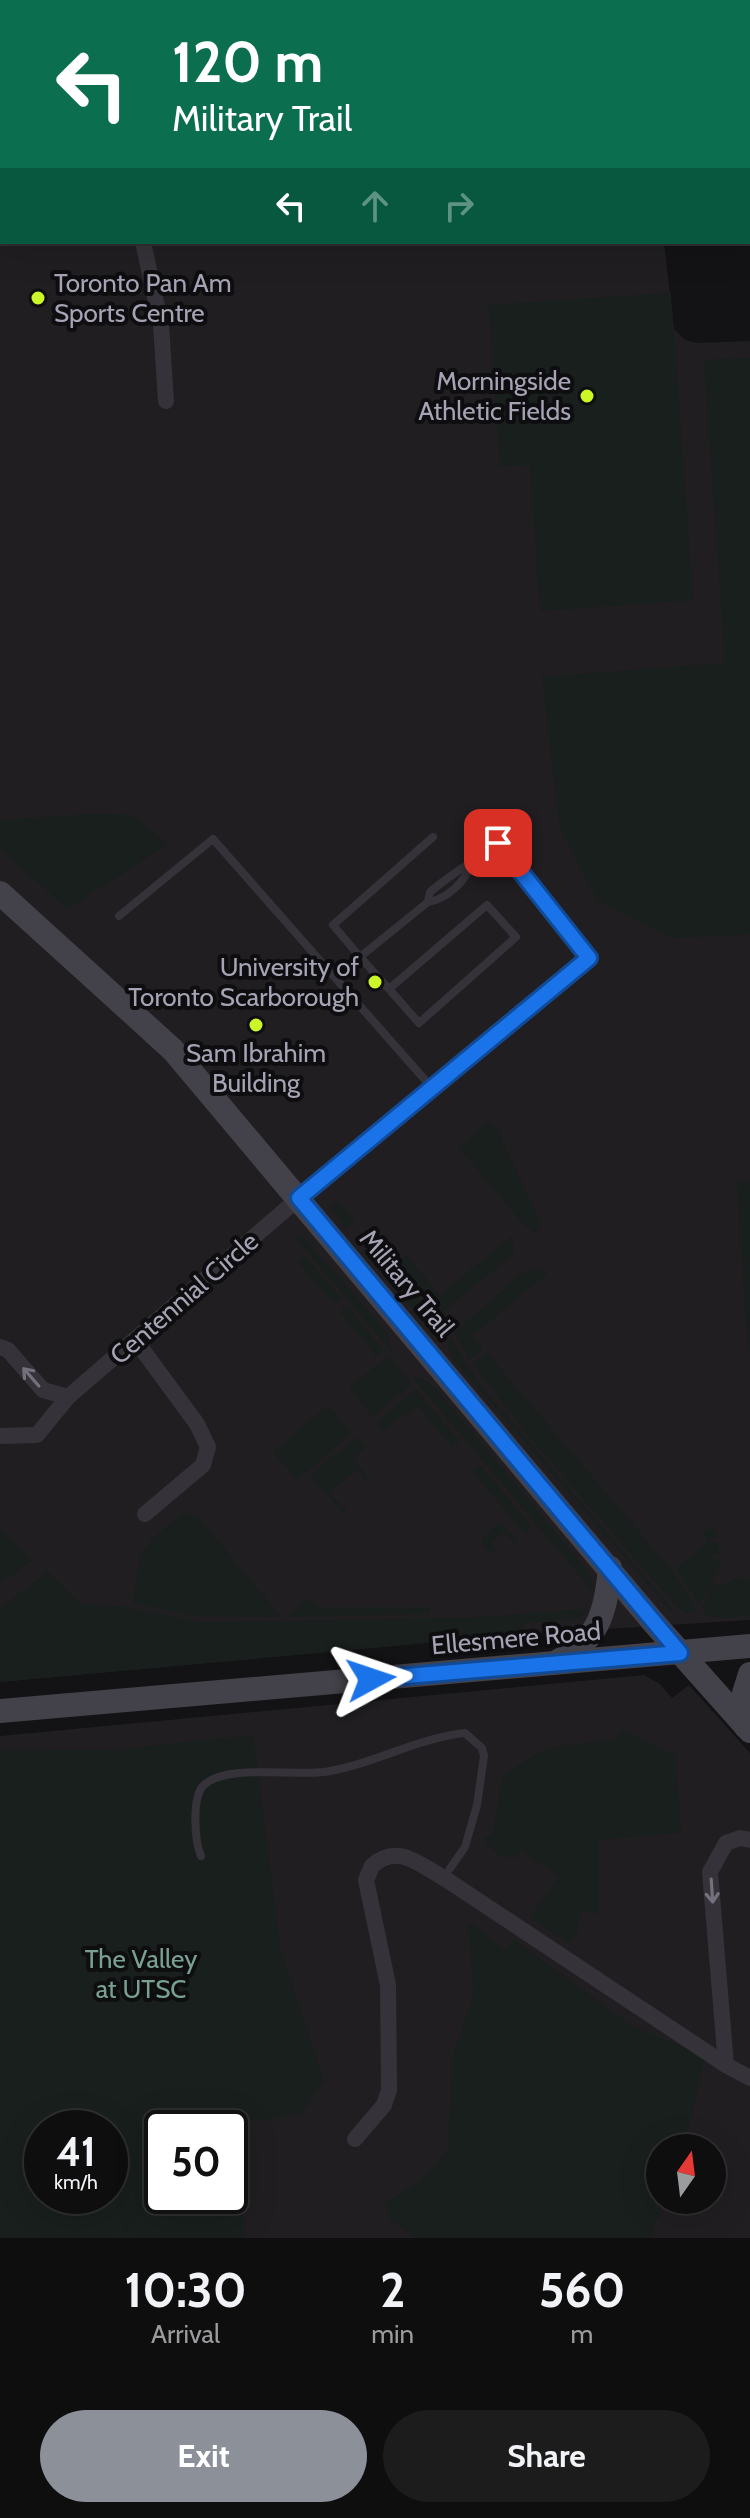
<!DOCTYPE html>
<style>
body{margin:0;font-family:Cabin,sans-serif;background:#1c1c1d;color:#f1f3f6;height:100vh;display:flex;flex-direction:column;font-size:30px;white-space:nowrap}
*{box-sizing:border-box;margin:0}
p{font-size:26px;color:#9b9c9e}
.icon{flex:none;width:44px;height:44px;fill:none;stroke:currentColor;stroke-width:2;stroke-linecap:round;stroke-linejoin:round}
.map{position:relative;height:2238px;overflow:hidden}
.side{display:flex;flex-direction:column;background:#0e0e0f;flex:1}
.side>*{flex:none}
.banner{position:absolute;left:0px;top:0px;width:750px;height:244px;box-shadow:0 8px 32px #0002,0 0 0 2px #2e2e2f;background:#0b6e4f;color:#fff;overflow:hidden}
.needle{width:52px;rotate:14deg}
.controls{position:absolute;left:646px;top:2134px;display:grid;gap:16px}
.controls a{display:grid;place-items:center;width:80px;height:80px;border-radius:50%;background:#0e0e0f;box-shadow:0 8px 32px #0002,0 0 0 2px #2e2e2f;font-size:40px}
.speed{position:absolute;left:24px;top:2110px;display:flex;gap:16px;font-size:40px;font-weight:700;text-align:center}
.speed>*{display:grid;place-content:center;width:104px;height:104px;border-radius:50%;background:#0e0e0f;box-shadow:0 8px 32px #0002,0 0 0 2px #2e2e2f;line-height:1}
.speed small{font-size:20px;font-weight:400}
.speed .limit{border:4px solid #111;border-radius:12px;background:#fff;color:#111}
.pin{position:absolute;display:grid;place-items:center;width:68px;height:68px;color:#fff;margin:-34px;border-radius:16px;box-shadow:0 4px 12px #0006}
.me{position:absolute;width:88px;margin:-44px;rotate:85deg;stroke-linejoin:round;filter:drop-shadow(0 0 6px #0008)}
.turn{display:flex;align-items:center;gap:28px;height:168px;padding:0 40px;font-size:36px}
.turn .icon{width:104px;height:104px;stroke-width:2.5}
.turn b{display:block;font-size:56px;line-height:68px}
.lanes{display:flex;align-items:center;height:76px;padding:0 40px;background:#0003;justify-content:center;gap:40px;direction:ltr}
.lanes .off{opacity:.35}
.eta{display:flex;justify-content:space-evenly;align-items:center;height:136px;text-align:center}
.eta b{font-size:48px;font-weight:700;line-height:56px}
.cta{display:flex;gap:16px;margin-top:auto;padding:16px 40px}
.cta a{flex:1;height:92px;border-radius:48px;background:#8c9099;color:#fff;font-size:32px;font-weight:700;line-height:92px;text-align:center}
.cta a+a{background:#1c1c1d;color:#f1f3f6}
.map>svg:first-child{display:block}
.built{fill:#201e21;fill-rule:evenodd}
.green{fill:#181f1d;fill-rule:evenodd}
.lines{fill:none;stroke-linecap:round;stroke-linejoin:round}
.lane{stroke:#353339;stroke-width:8}
.street{stroke:#353339;stroke-width:16}
.secondary{stroke:#434149;stroke-width:24}
.oneway{stroke:#74717d}
.route-casing{stroke:#114b97;stroke-width:20}
.route{stroke:#1a73e8;stroke-width:14}
.poi-dot{fill:#ccf628;stroke:#0e0d0f;stroke-width:3}
.labels{text-anchor:middle;dominant-baseline:central;stroke-width:8;stroke-linejoin:round;paint-order:stroke}
.poi-label{font-size:26px;fill:#a7a3b5;stroke:#0e0d0f;text-anchor:end}
.street-label{font-size:26px;fill:#a7a3b5;stroke:#0e0d0f}
.park-label{font-size:26px;fill:#79a191;stroke:#0e0d0f}
</style>
<div class="map">
<svg width="750" height="2238" viewBox="0 0 750 2238">
<rect width="100%" height="100%" fill="#131214"/>
<g class="built">
<polygon points="0,0 51,2 2,2 2,242 664,242 674,329 685,340 698,343 750,341 750,1620 526,1634 0,1682"/>
<path d="M 644,1675 L 660,1684 L 672,1698 L 689,1685 L 750,1753 L 750,2238 L 0,2238 L 0,1736 ZM 42,2128 L 110,2128 L 110,2196 L 42,2196 ZM 162,2128 L 230,2128 L 230,2196 L 162,2196 ZM 660,2148 L 712,2148 L 712,2200 L 660,2200 Z"/>
</g>
<g class="green">
<polygon points="102,0 641,0 640,2"/>
<polygon points="649,0 750,0 750,82 748,2"/>
<polygon points="671,293 693,600 540,611 530,465 500,466 489,305"/>
<polygon points="750,358 750,934 673,938 599,902 560,829 542,677 725,663 704,360"/>
<polygon points="90,814 133,815 168,844 68,909 0,849 0,820"/>
<polygon points="485,1121 496,1127 539,1221 540,1226 535,1232 525,1226 460,1148"/>
<polygon points="750,1181 750,1352 748,1352 737,1182"/>
<polygon points="338,1201 354,1221 345,1229 331,1207"/>
<polygon points="301,1234 387,1332 393,1354 295,1237"/>
<polygon points="365,1234 434,1316 415,1312 363,1252 367,1248 360,1238"/>
<polygon points="512,1236 514,1250 510,1256 439,1315 396,1263 406,1255 440,1295"/>
<polygon points="305,1256 341,1298 334,1304 298,1262"/>
<polygon points="534,1268 547,1273 473,1335 483,1349 469,1360 454,1333 525,1271"/>
<polygon points="347,1306 383,1350 376,1356 340,1312"/>
<polygon points="450,1337 477,1381 671,1607 674,1615 455,1361 448,1346"/>
<polygon points="487,1353 673,1572 696,1610 687,1613 675,1605 528,1435 472,1363"/>
<polygon points="388,1356 412,1384 373,1417 349,1388"/>
<polygon points="422,1378 435,1388 588,1571 597,1596 414,1379"/>
<polygon points="416,1389 459,1441 452,1447 418,1406 383,1430 377,1422"/>
<polygon points="328,1405 352,1433 297,1480 273,1452"/>
<polygon points="357,1437 366,1447 353,1458 368,1477 366,1480 357,1470 329,1493 347,1510 343,1513 310,1475"/>
<polygon points="481,1466 532,1527 525,1533 473,1472"/>
<path d="M 183,1513 L 199,1518 L 281,1617 L 194,1616 L 133,1603 C 141,1545 139,1551 183,1513 Z"/>
<polygon points="499,1522 517,1540 514,1543 503,1532 490,1543 496,1550 492,1554 481,1541"/>
<polygon points="716,1527 717,1538 710,1539 710,1543 718,1543 719,1554 711,1555 711,1559 719,1559 720,1568 699,1604 676,1569 708,1542 702,1532"/>
<polygon points="0,1528 33,1560 0,1584"/>
<polygon points="48,1571 79,1603 125,1607 200,1622 469,1618 588,1609 581,1618 523,1623 524,1634 0,1682 0,1609"/>
<polygon points="736,1577 750,1580 750,1615 725,1618 706,1616 703,1605 712,1585 725,1585"/>
<polygon points="310,1598 318,1607 430,1607 430,1614 287,1617"/>
<polygon points="623,1729 675,1755 681,1833 598,1840 598,1914 581,1910 576,1935 569,1944 530,1917 559,1877 521,1850 515,1858 498,1855 484,1839 493,1834 503,1775 546,1748 615,1739"/>
<path d="M 253,1735 L 280,1948 L 324,2081 L 301,2114 L 264,2120 L 221,2119 L 222,2128 L 162,2128 L 162,2196 L 230,2196 L 230,2178 L 231,2184 L 243,2191 L 244,2238 L 0,2238 L 0,1749 L 113,1750 ZM 42,2128 L 110,2128 L 110,2196 L 42,2196 Z"/>
<polygon points="468,1922 506,1950 514,1939 626,2022 705,2058 683,2148 660,2148 660,2200 664,2200 650,2238 414,2238 391,2219 384,2204 416,2184 448,2150 453,2055 474,1995"/>
</g>
<g class="lines">
<g class="lane">
<path d="M 471,864 C 466,881 446,900 428,902 L 430,892 C 452,873 475,861 498,843"/>
<polyline points="428,902 360,957 333,925 433,837"/>
<polyline points="119,916 213,839 433,1089"/>
<polyline points="360,957 389,989 487,905 516,937 419,1023 389,989"/>
<path d="M 201,1856 C 195,1842 191,1797 204,1785 C 226,1764 293,1776 324,1772 C 372,1765 417,1738 465,1733 L 482,1748 L 484,1756 L 477,1805 L 465,1847 L 444,1877"/>
</g>
<g class="street">
<polyline points="28,0 29,2"/>
<polyline points="748,210 750,209"/>
<polyline points="143,242 161,325 166,401"/>
<polyline points="136,1341 197,1424 208,1447 203,1465 145,1514"/>
<polyline points="0,1347 8,1350 43,1390 68,1397"/>
<polyline points="0,1436 37,1435 68,1397 299,1198 589,958 481,824"/>
<polyline points="750,1840 740,1838 726,1843 710,1872 726,2065 750,2078"/>
<path d="M 355,2139 L 384,2105 L 389,2090 L 388,1985 L 366,1880 L 372,1866 C 397,1843 419,1864 444,1878 L 726,2065"/>
</g>
<g class="secondary">
<polyline points="0,893 173,1050 654,1623 750,1731"/>
<path d="M 558,1661 C 599,1639 606,1612 610,1568"/>
<polyline points="0,1711 750,1646"/>
<polyline points="746,1727 744,1693 750,1674"/>
</g>
</g>
<defs><path id="oneway-shaft" d="M-6 0H5M1.5-3L5.5 0L1.5 3" fill="none" stroke-width="1.6" stroke-linecap="round" stroke-linejoin="round" transform="scale(2)"/></defs>
<g class="oneway">
<use href="#oneway-shaft" transform="translate(31 1377) rotate(-131)"/>
<use href="#oneway-shaft" transform="translate(712 1891) rotate(86)"/>
</g>
<g class="lines">
<defs>
<polyline id="route" points="371,1679 680,1653 299,1198 589,958 498,843"/>
</defs>
<use href="#route" class="route-casing"/>
<use href="#route" class="route"/>
</g>
<g class="poi-dot">
<circle cx="38" cy="298" r="8"/>
<circle cx="587" cy="396" r="8"/>
<circle cx="375" cy="982" r="8"/>
<circle cx="256" cy="1025" r="8"/>
</g>
<g class="labels">
<g class="poi-label">
<text x="54" y="283" text-anchor="start">Toronto Pan Am<tspan x="54" dy="30">Sports Centre</tspan></text>
<text x="571" y="381">Morningside<tspan x="571" dy="30">Athletic Fields</tspan></text>
<text x="359" y="967">University of<tspan x="359" dy="30">Toronto Scarborough</tspan></text>
<text x="256" y="1053" text-anchor="middle">Sam Ibrahim<tspan x="256" dy="30">Building</tspan></text>
</g>
<g class="street-label">
<text transform="translate(407 1283) rotate(50)">Military Trail</text>
<text transform="translate(184 1298) rotate(-41)">Centennial Circle</text>
<text transform="translate(516 1638) rotate(-5)">Ellesmere Road</text>
</g>
<g class="park-label">
<text x="141" y="1959">The Valley<tspan x="141" dy="30">at UTSC</tspan></text>
</g>
</g>
</svg>
<div class="controls">
<a><svg class="needle" viewBox="-14 -14 28 28"><path d="M0-13l5 13h-10z" fill="#e53935"/><path d="M0 13l5-13h-10z" fill="#9b9c9e"/></svg></a>
</div>
<div class="speed"><div>41<small>km/h</small></div><div class="limit">50</div></div>
<div class="pin" style="left:498px;top:843px;background:#d93025"><svg class="icon" aria-label="arrive" viewBox="0 0 24 24"><path d="M6 21V4h12l-3 4 3 4H6"/></svg></div>
<svg class="me" style="left:371px;top:1679px" viewBox="-20 -20 40 40"><path d="M0-17L14 15 0 8-14 15z" fill="#1a73e8" stroke="#fff" stroke-width="4"/></svg>
<div class="banner">
<div class="turn"><svg class="icon" aria-label="left" viewBox="0 0 24 24"><path d="M17 20v-9H6M10 6l-5 5 5 5"/></svg><div><b>120 m</b>Military Trail</div></div>
<div class="lanes"><svg class="icon" aria-label="left" viewBox="0 0 24 24"><path d="M17 20v-9H6M10 6l-5 5 5 5"/></svg><svg class="icon off" aria-label="ahead" viewBox="0 0 24 24"><path d="M12 20V5M6 11l6-6 6 6"/></svg><svg class="icon off" aria-label="right" viewBox="0 0 24 24"><path d="M7 20v-9h11M14 6l5 5-5 5"/></svg></div>
</div>
</div>
<section class="side">
<div class="eta">
<div><b>10:30</b><p>Arrival</p></div>
<div><b>2</b><p>min</p></div>
<div><b>560</b><p>m</p></div>
</div>
<div class="cta"><a>Exit</a><a>Share</a></div>
</section>
